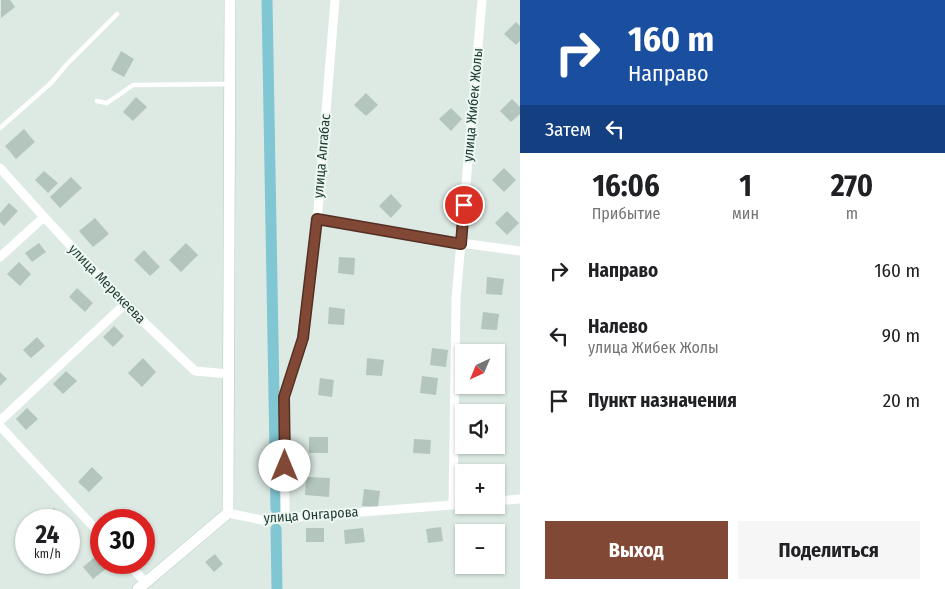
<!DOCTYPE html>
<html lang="ru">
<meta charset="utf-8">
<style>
body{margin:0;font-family:"Fira Sans Condensed",sans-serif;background:#f6f6f6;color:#202124;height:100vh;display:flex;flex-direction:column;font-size:19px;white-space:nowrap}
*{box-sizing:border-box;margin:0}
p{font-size:16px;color:#757577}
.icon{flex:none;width:28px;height:28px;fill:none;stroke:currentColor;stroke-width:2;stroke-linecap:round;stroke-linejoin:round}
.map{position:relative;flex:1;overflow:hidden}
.drawer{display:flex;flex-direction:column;background:#fff;width:425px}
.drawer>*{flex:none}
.hud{background:#1a4fa0;color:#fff;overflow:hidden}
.needle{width:32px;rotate:224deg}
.controls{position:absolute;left:455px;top:344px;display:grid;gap:10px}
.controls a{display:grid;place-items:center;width:50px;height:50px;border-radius:0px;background:#fff;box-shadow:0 1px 4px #0004;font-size:25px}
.speed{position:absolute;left:15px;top:509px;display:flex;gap:10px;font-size:25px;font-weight:700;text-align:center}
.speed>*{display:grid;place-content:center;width:65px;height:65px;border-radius:50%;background:#fff;box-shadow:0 1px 4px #0004;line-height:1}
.speed small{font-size:12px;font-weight:400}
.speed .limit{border:8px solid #d22;background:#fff;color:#111}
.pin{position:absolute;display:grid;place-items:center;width:42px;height:42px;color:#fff;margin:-21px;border:2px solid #fff;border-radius:50%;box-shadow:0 1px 5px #0007}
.me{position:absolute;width:55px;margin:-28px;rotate:0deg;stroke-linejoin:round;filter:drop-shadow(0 0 4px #0008)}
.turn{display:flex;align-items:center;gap:18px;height:105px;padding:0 25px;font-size:22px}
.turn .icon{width:65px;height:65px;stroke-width:2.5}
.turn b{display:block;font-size:35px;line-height:42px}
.then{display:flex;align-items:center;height:48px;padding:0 25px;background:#0003;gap:10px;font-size:19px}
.eta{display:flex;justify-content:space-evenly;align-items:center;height:85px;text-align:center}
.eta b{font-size:30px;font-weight:700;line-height:35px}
.button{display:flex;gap:10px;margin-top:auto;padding:10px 25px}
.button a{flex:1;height:58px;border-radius:0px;background:#824836;color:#fff;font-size:20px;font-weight:700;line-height:58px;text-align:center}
.button a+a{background:#f6f6f6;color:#202124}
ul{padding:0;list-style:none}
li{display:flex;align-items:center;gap:15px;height:65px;padding:0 25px}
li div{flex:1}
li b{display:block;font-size:19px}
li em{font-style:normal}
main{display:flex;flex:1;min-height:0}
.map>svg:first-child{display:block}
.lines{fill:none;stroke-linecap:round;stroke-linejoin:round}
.canal{stroke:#81c6d3;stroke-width:11}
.building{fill:#b3c5bd}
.secondary-casing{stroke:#b0cac1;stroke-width:12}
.lane{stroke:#fff;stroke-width:4.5}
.street{stroke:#fff;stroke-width:9}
.secondary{stroke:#fff;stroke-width:11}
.route-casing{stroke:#542f23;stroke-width:12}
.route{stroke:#824836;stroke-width:9}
.labels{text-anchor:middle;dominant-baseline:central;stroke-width:4;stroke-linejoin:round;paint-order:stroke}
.street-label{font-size:14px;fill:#1e3a33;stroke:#eef7f2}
</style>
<main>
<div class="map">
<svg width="520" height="589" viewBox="0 0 520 589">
<rect width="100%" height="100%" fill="#ddeae4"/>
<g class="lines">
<g class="canal">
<polyline points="267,0 276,509"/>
<polyline points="276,529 277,589"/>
</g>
</g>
<g class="building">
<polygon points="1,0 10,0 15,7 1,18"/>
<polygon points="516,22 520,26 520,41 516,45 504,34"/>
<polygon points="121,51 134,59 124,77 111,70"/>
<polygon points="366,93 378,105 366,116 354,105"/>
<polygon points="136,97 147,107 133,121 123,112"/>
<polygon points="512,99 520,107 520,114 511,122 500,111"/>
<polygon points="451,108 462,119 451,131 439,119"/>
<polygon points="24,129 35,142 16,159 5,146"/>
<polygon points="504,168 516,180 504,192 492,180"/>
<polygon points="44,171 58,183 48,193 35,180"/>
<polygon points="71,177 82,188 60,208 50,197"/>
<polygon points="391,194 402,206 391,218 379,206"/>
<polygon points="9,203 18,211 4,226 0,222 0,213"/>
<polygon points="507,211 519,223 507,235 495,223"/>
<polygon points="95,218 109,234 93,247 79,231"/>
<polygon points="39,243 46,252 32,262 25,253"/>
<polygon points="186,243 198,255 181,272 169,260"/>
<polygon points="144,250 160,267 150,276 134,260"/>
<polygon points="339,257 355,258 354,275 338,273"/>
<polygon points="19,262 31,274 20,286 7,274"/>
<polygon points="487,277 504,279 502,295 486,294"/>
<polygon points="77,288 93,303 85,312 69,297"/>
<polygon points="329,307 345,309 344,325 328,324"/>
<polygon points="483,312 499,314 497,330 481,329"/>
<polygon points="114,326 124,336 113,347 103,337"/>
<polygon points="37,337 45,346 31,358 23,350"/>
<polygon points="432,348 448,350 446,367 430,365"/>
<polygon points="143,358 156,372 142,387 128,373"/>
<polygon points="367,358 384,360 382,376 366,375"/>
<polygon points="66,371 77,381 63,394 53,384"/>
<polygon points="0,372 7,379 0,386"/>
<polygon points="422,376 438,378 436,395 420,393"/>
<polygon points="320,378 334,380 332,397 318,395"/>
<polygon points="27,408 38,419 26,430 16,419"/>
<rect x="309" y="437" width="19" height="16"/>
<polygon points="414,439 431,440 430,454 413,453"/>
<polygon points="92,467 103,478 89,492 78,482"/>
<polygon points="306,477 330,478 329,497 305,495"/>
<polygon points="364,489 380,491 378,507 362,506"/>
<polygon points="54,508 65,520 41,520"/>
<polygon points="477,524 478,532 464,532 464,537 462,537 461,526"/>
<polygon points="441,527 443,541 428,543 426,529"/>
<rect x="306" y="528" width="18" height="14"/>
<polygon points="363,528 365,542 345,544 344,530"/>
<polygon points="215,554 223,564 214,572 205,562"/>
<polygon points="97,555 107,568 93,579 83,567"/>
</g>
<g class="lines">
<defs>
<polyline id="secondary" points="138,589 228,513 230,0"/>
</defs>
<use href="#secondary" class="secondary-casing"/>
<g class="lane">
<polyline points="97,101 107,103 133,85 228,84"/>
<polyline points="0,128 51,83 68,63 117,14"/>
</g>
<g class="street">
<polyline points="0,168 44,217 125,304 195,371 229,374"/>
<polyline points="317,219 461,243 520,251"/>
<polyline points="0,257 44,217"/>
<polyline points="0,421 125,304"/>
<polyline points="0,426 101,535"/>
<polyline points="496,501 520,499"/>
<polyline points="453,505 456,299 482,0"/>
<polyline points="228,513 262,520 464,504"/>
<polyline points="285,518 284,397 303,337 316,235 335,0"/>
<polyline points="127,562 146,583"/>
</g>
<use href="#secondary" class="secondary"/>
</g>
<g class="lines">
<defs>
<polyline id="route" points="285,466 284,397 303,338 317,219 461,244 464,205"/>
</defs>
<use href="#route" class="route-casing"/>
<use href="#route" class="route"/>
</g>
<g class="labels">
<g class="street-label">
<text transform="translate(473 105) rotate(-85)">улица Жибек Жолы</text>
<text transform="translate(322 156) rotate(-85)">улица Алгабас</text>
<text transform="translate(107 284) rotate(46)">улица Мерекеева</text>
<text transform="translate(311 515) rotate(-4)">улица Онгарова</text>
</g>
</g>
</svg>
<div class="controls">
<a><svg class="needle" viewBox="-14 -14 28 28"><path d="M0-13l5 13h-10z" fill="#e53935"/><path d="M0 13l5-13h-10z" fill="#757577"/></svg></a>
<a><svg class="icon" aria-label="sound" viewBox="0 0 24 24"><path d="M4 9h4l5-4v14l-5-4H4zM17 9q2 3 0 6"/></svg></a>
<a>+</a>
<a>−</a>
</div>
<div class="speed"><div>24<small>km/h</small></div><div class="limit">30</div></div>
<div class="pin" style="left:464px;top:205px;background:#d93025"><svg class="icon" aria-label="arrive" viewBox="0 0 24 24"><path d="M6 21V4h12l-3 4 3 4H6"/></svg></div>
<svg class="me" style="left:285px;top:466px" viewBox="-20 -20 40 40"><circle r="19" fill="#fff"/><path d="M0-13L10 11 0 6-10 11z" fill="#824836"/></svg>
</div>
<section class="drawer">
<div class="hud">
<div class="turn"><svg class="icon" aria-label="right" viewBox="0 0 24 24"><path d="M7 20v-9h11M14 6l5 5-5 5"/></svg><div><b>160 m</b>Направо</div></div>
<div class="then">Затем<svg class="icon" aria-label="left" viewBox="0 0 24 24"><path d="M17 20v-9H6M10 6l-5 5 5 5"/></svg></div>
</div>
<div class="eta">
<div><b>16:06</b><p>Прибытие</p></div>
<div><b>1</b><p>мин</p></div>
<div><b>270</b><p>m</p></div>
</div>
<ul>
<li><svg class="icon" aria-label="right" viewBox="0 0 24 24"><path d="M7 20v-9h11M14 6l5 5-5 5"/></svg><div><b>Направо</b></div><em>160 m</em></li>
<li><svg class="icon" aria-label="left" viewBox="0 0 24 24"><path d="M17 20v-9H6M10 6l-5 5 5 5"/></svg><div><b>Налево</b><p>улица Жибек Жолы</p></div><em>90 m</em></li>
<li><svg class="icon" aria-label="arrive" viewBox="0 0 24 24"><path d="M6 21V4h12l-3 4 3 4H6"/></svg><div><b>Пункт назначения</b></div><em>20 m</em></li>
</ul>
<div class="button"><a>Выход</a><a>Поделиться</a></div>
</section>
</main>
